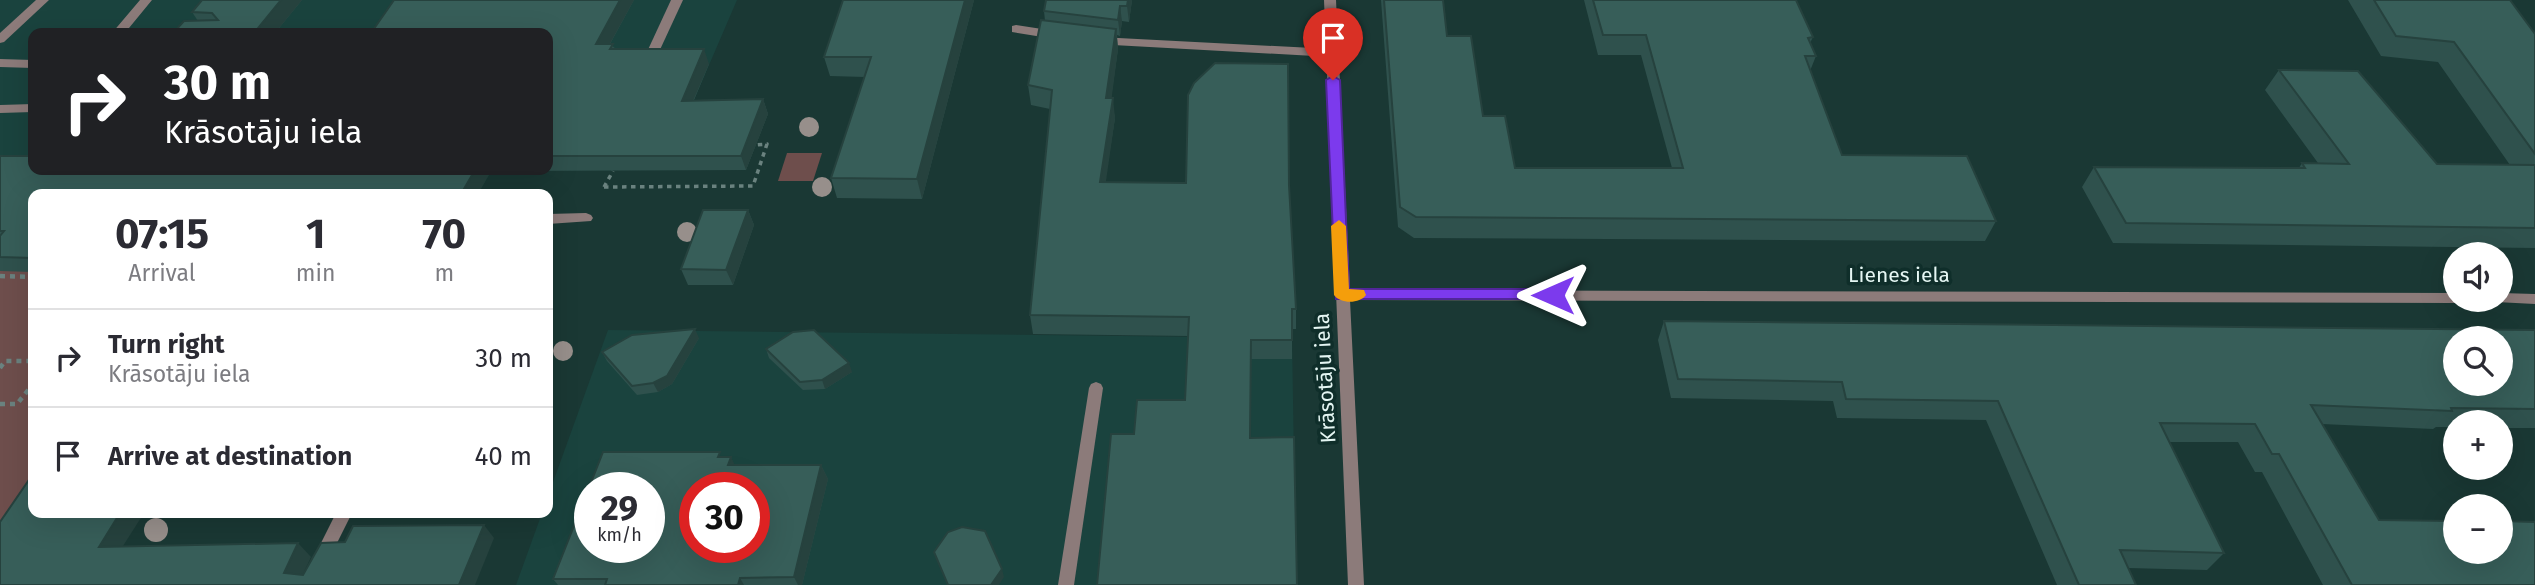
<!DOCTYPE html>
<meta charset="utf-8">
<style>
body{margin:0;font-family:"Fira Sans",sans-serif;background:#f2f2f3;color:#2b2b33;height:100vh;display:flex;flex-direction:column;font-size:26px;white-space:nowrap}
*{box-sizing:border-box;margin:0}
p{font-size:23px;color:#7c7c81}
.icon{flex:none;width:38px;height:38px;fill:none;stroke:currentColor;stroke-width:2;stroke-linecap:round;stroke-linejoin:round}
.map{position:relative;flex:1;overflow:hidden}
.side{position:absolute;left:28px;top:189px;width:525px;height:329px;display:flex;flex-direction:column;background:#fff;border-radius:14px;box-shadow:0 7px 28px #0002}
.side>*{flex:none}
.hud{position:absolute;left:28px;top:28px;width:525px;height:147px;border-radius:14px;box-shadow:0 7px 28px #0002;background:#202124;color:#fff;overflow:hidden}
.buttons{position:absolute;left:2443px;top:242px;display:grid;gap:14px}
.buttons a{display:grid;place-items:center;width:70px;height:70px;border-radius:50%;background:#fff;box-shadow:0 7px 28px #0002;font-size:35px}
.speed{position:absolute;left:574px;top:472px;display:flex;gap:14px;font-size:35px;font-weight:700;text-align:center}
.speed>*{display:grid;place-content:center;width:91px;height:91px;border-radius:50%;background:#fff;box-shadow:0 7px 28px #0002;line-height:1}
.speed small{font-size:18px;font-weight:400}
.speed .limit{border:10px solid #d22;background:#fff;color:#111}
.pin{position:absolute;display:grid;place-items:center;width:60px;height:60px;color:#fff;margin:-72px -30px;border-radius:50% 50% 50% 0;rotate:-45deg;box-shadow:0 0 7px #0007}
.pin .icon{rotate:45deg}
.me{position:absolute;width:77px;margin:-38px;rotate:270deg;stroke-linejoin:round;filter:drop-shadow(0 0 5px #0008)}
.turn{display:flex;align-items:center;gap:24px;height:147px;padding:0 21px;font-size:32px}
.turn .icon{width:91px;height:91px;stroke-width:2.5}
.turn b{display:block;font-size:49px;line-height:60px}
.eta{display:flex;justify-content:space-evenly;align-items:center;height:119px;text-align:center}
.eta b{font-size:42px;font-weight:700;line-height:49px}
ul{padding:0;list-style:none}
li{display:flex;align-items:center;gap:21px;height:98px;padding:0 21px;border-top:2px solid #e1e1e2}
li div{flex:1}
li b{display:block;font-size:26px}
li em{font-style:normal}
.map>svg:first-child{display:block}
.built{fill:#1a433e;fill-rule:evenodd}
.green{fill:#6e4e4c}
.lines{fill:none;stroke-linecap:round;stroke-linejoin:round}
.path-far1{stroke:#6a827f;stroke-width:3.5;stroke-dasharray:4.5 4.5;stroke-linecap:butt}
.path{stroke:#6a827f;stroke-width:4.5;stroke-dasharray:5 5;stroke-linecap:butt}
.lane{fill:#8c7b7a;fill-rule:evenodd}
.street{fill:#8c7b7a;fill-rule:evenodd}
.tree{fill:#978f8b}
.wall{fill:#2f514d}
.shaded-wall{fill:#26423e}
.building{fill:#375e59;stroke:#26423e;stroke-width:2;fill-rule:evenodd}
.route{fill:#7c3aed;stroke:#51269a;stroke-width:2}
.slow{fill:#f59e0b}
.labels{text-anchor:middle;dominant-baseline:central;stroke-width:7;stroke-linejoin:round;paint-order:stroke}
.street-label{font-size:21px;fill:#e5f6f3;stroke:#0f2e2a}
</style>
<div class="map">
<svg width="2535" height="585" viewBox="0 0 2535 585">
<rect width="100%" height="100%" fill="#1a3834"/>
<g class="built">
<polygon points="0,0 737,0 694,100 548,33 33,33 33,170 492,170 478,194 33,194 0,245"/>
<path d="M 608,330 L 1292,338 L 1296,585 L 516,585 L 542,513 L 548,513 L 548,496 ZM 590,488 L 649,488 L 649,548 L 590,548 ZM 695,488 L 754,488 L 754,548 L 695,548 Z"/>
</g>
<g class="green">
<polygon points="787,153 822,153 813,181 778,181"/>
<polygon points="0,245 33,245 33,510 0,559"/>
</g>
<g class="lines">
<g class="path-far1">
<polyline points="604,187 753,186 767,144 756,145"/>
<polyline points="604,187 613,171"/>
</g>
<g class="path">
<polyline points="0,276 33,277"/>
<polyline points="0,368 5,361 33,361"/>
<polyline points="0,404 17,404 33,384"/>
</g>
<g class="lane">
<polygon points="36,0 49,0 4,42 0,43 0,33"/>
<polygon points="140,0 152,0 129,28 220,29 226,33 112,33"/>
<polygon points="671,0 683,0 658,54 652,58 648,57 646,54"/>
<polygon points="1016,25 1055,31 1061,35 1055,39 1012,32 1012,26"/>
<polygon points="1099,37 1332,49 1338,53 1332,57 1095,44 1093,41"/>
<polygon points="0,59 33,60 33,68 0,67"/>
<polygon points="33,104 33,112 0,113 0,105"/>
<polygon points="586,213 591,215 593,218 591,221 548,224 548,214"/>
<polygon points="1096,382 1101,384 1103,388 1074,585 1058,585 1089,388 1091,384"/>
<polygon points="336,513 352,513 316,585 300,585"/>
</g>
<g class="street">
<polygon points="1324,0 1336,0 1350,290 2455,293 2455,299 2461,299 2455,303 1350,300 1364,585 1348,585"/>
<polygon points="2501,293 2535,294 2535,304 2496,302 2495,299 2501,299"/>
</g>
</g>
<g class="tree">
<circle cx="809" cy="127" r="10"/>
<circle cx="822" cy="187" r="10"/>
<circle cx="687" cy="232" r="10"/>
<circle cx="563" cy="351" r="10"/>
<circle cx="156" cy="530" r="12"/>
</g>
<g class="wall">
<polygon points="302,0 275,33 173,33 198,21 192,12"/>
<polygon points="394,0 634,0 610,44 616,49 709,64 694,100 763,99 768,114 746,170 491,171 33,194 33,272 0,271 0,156 33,170 548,170 548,33"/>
<polygon points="974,0 922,199 837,198 831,178 865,77 830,76 824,57"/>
<polygon points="1132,0 1129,22 1122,21 1120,36 1117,35 1118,49 1111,98 1115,118 1105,182 1289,185 1296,309 1296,329 1292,329 1292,359 1251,359 1251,438 1297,585 1134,434 1185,400 1188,336 1033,334 1030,315 1050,109 1031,105 1028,85 1045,21 1044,11"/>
<polygon points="1381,0 1443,0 1447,36 1483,116 1515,168 1672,168 1641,55 1598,55 1584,0 1796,0 1813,37 1810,43 1816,56 1810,71 1842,155 1996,221 1985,241 1414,238 1398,227"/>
<polygon points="2348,0 2510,0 2535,34 2535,248 2113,243 2082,187 2094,167 2299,168 2302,163 2318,163 2265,90 2279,70 2437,164 2510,165 2438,62 2381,56"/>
<polygon points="748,210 754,225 733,285 688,285 681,269"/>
<polygon points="1664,321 2535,330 2535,428 2501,428 2501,422 2455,422 2455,427 2436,427 2433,429 2322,424 2379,520 2535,585 2323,585 2262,472 2255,472 2238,442 2169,442 2224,553 2207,570 2128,568 2136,585 2057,585 1986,420 1837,418 1833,401 1671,398 1658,340"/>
<polygon points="699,338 672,384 658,392 637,395 607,361 602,352"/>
<polygon points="766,349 852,372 825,389 803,390 769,358"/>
<polygon points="723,457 731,457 734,465 821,465 828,479 802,585 558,585 553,579"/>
</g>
<g class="shaded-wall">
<polygon points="281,0 302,0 275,33 254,33"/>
<polygon points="620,0 634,0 602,58 596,44"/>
<polygon points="965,0 974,0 922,199 917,179"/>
<polygon points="1128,0 1132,0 1129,22 1127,6"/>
<polygon points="1120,6 1122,21 1120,36 1118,20"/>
<polygon points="1116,29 1118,49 1109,118 1106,98"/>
<polygon points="704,49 709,64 687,115 682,101"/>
<polygon points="1113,98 1115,118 1103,202 1100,182"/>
<polygon points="763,99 768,114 746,170 741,156"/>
<polygon points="475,170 490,170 491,171 478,194 461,194"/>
<polygon points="748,210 754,225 733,285 726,270"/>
<polygon points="695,329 699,338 672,384 658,392 653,383"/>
<polygon points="849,363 852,372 825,389 822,380"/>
<polygon points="731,457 738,472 728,465"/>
<polygon points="821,465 828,479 802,585 798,585 794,577"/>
<polygon points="120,513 144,513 114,560 99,547"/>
<polygon points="484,525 494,538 475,585 459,585"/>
<polygon points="298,543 311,557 298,585 284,573"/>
<polygon points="1002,569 1004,577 999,585 991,585"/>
<polygon points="740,578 744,585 738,585"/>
</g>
<g class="building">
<polygon points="202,0 281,0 254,33 173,33 184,21 218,20 212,13 192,12"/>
<polygon points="394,0 620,0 596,44 613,44 610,49 704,49 682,101 763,99 741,156 548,156 548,33 371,33"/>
<polygon points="843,0 965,0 917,179 831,178 871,57 824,57"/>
<polygon points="1046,0 1128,0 1127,6 1120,6 1118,20 1044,11"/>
<polygon points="1384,0 1443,0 1447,36 1471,36 1483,116 1505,116 1515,168 1683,168 1646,35 1603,35 1593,0 1796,0 1813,37 1808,38 1816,56 1805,56 1842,155 1967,156 1996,221 1416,217 1400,207"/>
<polygon points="2374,0 2510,0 2535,34 2535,154 2454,42 2396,36"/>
<polygon points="1041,20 1116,29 1106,98 1113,98 1100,182 1186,183 1188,95 1194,83 1215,63 1288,64 1289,185 1296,309 1292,309 1292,340 1251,340 1250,438 1294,437 1297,585 1097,585 1111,434 1134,434 1137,400 1185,400 1189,317 1030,315 1052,90 1028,85"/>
<polygon points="2279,70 2358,71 2437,164 2535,165 2535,228 2126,223 2094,167 2305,168 2302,163 2349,164"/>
<polygon points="0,156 33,156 33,170 475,170 461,194 33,194 33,258 0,257 0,236 4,231 0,231"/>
<polygon points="703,210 748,210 726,270 681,269"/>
<path d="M 1664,321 L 2535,330 L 2535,409 L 2451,408 L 2452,411 L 2311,405 L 2379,520 L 2455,521 L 2455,551 L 2501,551 L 2501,521 L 2535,522 L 2535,585 L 2352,585 L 2279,454 L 2272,454 L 2255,424 L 2160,423 L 2224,553 L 2120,550 L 2136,585 L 2079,585 L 1998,401 L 1846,399 L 1842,382 L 1678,379 ZM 2455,338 L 2501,338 L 2501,383 L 2455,383 Z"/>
<polygon points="695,329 667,376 653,383 632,386 602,352 632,335"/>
<polygon points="814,330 849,363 822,380 800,382 766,349 793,332"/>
<path d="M 603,452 L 720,452 L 718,457 L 731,457 L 728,465 L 821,465 L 794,577 L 740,578 L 738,585 L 605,585 L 607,579 L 553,579 ZM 590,488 L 649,488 L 649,548 L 590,548 ZM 695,488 L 754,488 L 754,548 L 695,548 Z"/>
<polygon points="33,474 33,513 120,513 99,547 298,543 284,573 303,575 321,543 345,542 353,526 484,525 459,585 0,585 0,522"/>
<polygon points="962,527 985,531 1002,569 991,585 948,585 934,552 948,532"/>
</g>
<polygon class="route" points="1333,76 1340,80 1349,289 1553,289 1558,291 1558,299 1336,299 1326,80"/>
<path class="slow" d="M 1339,220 L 1346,226 L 1349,289 L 1364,290 L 1366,295 C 1360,304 1340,304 1334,295 L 1331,226 Z"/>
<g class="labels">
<g class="street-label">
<text x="1899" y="275">Lienes iela</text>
<text transform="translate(1325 378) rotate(-93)">Krāsotāju iela</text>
</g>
</g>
</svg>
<div class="buttons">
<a><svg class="icon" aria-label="sound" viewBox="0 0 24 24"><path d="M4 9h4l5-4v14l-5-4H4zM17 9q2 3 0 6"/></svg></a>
<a><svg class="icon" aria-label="search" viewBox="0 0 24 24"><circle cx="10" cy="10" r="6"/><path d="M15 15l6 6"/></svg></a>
<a>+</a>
<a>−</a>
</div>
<div class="speed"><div>29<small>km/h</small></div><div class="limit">30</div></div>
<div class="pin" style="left:1333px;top:80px;background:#d93025"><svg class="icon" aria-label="arrive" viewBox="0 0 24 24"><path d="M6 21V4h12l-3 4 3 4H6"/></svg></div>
<svg class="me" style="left:1553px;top:295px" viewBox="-20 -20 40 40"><path d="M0-17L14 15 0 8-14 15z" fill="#7c3aed" stroke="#fff" stroke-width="4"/></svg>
<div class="hud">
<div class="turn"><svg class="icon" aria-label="right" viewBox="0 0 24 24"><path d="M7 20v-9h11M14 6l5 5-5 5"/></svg><div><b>30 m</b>Krāsotāju iela</div></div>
</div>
<section class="side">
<div class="eta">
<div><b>07:15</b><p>Arrival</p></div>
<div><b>1</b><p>min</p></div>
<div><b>70</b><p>m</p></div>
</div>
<ul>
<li><svg class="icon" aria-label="right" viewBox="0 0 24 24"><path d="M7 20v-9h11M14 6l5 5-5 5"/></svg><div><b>Turn right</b><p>Krāsotāju iela</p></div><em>30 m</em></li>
<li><svg class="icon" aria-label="arrive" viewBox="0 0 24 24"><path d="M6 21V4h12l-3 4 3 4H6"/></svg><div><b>Arrive at destination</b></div><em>40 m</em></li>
</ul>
</section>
</div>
